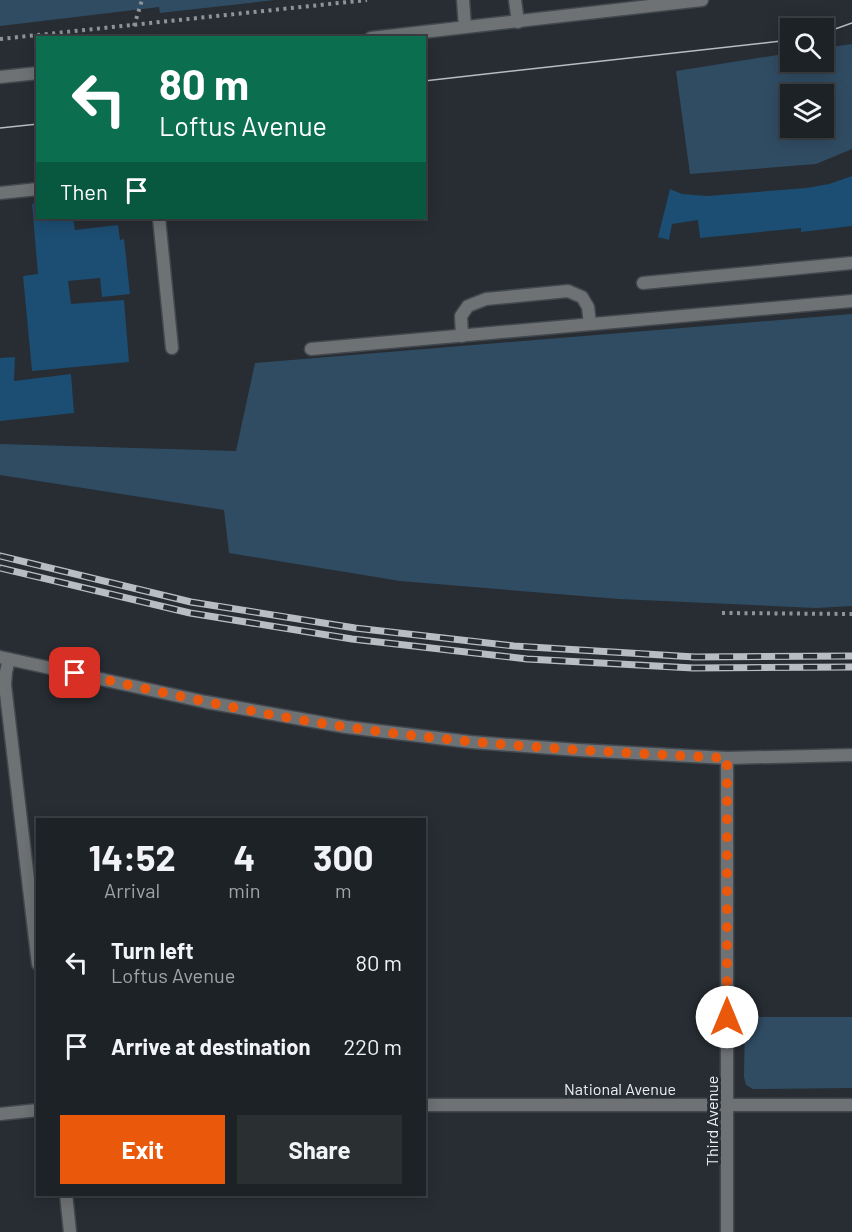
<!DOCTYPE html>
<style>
body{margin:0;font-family:Barlow,sans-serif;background:#2a2f32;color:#f1f3f6;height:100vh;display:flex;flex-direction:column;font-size:22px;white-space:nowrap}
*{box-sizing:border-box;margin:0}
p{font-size:20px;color:#a0a4a7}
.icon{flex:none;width:33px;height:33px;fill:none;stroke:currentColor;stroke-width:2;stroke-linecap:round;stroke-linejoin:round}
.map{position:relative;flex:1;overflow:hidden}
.drawer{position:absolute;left:36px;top:818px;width:390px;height:378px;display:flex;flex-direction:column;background:#1d2226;border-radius:0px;box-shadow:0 3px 15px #0003,0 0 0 2px #3b3f43}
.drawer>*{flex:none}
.guide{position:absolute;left:36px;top:36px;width:390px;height:183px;border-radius:0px;box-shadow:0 3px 15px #0003,0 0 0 2px #3b3f43;background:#0b6e4f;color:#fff;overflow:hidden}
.controls{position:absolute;left:780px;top:18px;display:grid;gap:12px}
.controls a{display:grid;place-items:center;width:54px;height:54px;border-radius:0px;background:#1d2226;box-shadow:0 3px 15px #0003,0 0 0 2px #3b3f43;font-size:30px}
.pin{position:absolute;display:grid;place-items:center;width:51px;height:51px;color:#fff;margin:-26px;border-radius:12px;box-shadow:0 3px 9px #0006}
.me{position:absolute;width:66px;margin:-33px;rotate:0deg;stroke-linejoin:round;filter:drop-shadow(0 0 4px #0008)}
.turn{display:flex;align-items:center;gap:21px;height:126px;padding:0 24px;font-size:27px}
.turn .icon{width:78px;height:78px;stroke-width:2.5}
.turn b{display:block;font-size:42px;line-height:51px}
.then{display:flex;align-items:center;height:57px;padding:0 24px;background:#0003;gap:12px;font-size:22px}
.eta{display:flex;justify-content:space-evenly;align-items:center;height:102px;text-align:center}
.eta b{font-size:36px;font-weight:700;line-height:42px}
.cta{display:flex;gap:12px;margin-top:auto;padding:12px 24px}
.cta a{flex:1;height:69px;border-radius:0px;background:#ea580c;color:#fff;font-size:24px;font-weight:700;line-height:69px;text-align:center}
.cta a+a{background:#2a2f32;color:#f1f3f6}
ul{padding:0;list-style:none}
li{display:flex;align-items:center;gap:18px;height:84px;padding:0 24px}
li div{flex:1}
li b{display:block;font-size:22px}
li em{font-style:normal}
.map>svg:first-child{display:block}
.green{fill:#304c63;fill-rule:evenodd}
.building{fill:#1c4d72}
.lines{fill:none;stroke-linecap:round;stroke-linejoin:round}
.service-casing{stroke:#42484e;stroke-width:15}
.minor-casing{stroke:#42484e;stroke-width:15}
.tertiary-casing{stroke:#42484e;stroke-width:15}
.path{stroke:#8f9499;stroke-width:4;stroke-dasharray:3 4.5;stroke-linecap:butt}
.service{stroke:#6f7275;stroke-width:12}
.minor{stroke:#6f7275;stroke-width:12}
.tertiary{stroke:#6f7275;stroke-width:12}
.tram{stroke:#b9bdc2;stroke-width:1.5}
.rail-casing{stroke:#b9bdc2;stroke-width:7}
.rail{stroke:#272d33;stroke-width:4.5;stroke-dasharray:14;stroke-linecap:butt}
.route{stroke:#ea580c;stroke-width:10;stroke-dasharray:0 18}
.labels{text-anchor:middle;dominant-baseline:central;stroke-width:6;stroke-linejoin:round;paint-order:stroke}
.street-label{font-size:16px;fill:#eaeef2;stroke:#272d33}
</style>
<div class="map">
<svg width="852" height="1232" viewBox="0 0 852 1232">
<rect width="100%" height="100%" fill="#272d33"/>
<g class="green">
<polygon points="0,0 275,0 160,13 159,7 0,26"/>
<path d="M 852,44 L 852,149 L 816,164 L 690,174 L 676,71 L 790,53 L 790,62 L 824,62 L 824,48 ZM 824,94 L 824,128 L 790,128 L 790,94 Z"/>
<polygon points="852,314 852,606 816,608 619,599 400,581 229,553 224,510 0,475 0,444 236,451 255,363"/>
<polygon points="745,1017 852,1017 852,1088 753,1089 746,1085 744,1077"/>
</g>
<g class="building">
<polygon points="852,176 852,226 801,232 801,228 700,238 698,220 672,224 669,240 658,237 670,189 682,194 707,196 806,188 829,184"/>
<polygon points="38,203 38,218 73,218 75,230 118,225 120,240 124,239 130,294 102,297 100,278 68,281 71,304 124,300 129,362 32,371 23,276 38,274 32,204"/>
<polygon points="15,357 14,381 71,374 74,413 0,421 0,358"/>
</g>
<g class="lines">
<defs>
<g id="service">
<polyline points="463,0 465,27"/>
<polyline points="515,0 518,22"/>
<polyline points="0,193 38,189"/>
<polyline points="159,218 172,348"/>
<polyline points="643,283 852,263"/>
<polyline points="462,336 461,316 468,306 486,299 568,291 582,297 588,307 590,324"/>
<polyline points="311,349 852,301"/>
</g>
<g id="minor">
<polyline points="9,659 6,672 5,685 38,964"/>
<polyline points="727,758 727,1232"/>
<polyline points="424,1105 852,1105"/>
<polyline points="0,1114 38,1110"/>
<polyline points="66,1194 70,1232"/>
</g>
<g id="tertiary">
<polyline points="371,38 702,0"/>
<polyline points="0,77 38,73"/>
<polyline points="0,657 206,702 346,727 471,742 578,750 727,758 852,755"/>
</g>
</defs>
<use href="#service" class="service-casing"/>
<use href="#minor" class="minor-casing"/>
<use href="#tertiary" class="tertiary-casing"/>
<g class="path">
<polyline points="134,26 142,0"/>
<polyline points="0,39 367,0"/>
<polyline points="722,613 852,614"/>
</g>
<use href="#service" class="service"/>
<use href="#minor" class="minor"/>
<use href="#tertiary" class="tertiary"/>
<g class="tram">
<polyline points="824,33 852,23"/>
<polyline points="424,81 790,40"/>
<polyline points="0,128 38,124"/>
</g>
<defs>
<g id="rail">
<polyline points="0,556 191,602 355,628 514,646 695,657 852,656"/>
<polyline points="0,568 190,613 352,639 527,659 693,668 852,667"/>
</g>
</defs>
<use href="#rail" class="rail-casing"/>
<use href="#rail" class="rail"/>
</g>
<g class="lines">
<path class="route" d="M 75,673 C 165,693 255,714 346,727 C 472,745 600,752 727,758 L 727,1017"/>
</g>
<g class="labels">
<g class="street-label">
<text x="620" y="1088">National Avenue</text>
<text transform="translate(711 1121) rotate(-90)">Third Avenue</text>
</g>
</g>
</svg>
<div class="controls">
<a><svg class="icon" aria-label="search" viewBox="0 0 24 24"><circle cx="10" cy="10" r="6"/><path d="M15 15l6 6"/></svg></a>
<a><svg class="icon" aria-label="layers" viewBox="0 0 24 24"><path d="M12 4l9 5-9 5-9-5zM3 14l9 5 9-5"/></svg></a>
</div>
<div class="pin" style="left:75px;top:673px;background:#d93025"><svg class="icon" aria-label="arrive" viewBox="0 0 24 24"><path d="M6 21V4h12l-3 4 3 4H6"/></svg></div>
<svg class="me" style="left:727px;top:1017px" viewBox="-20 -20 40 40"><circle r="19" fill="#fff"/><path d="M0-13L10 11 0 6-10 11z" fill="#ea580c"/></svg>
<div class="guide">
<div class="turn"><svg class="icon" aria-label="left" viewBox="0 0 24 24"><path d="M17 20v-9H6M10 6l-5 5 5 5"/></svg><div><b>80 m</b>Loftus Avenue</div></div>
<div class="then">Then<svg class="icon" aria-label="arrive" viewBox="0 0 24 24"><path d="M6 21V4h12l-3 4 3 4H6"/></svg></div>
</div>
<section class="drawer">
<div class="eta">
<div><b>14:52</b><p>Arrival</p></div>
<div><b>4</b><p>min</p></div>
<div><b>300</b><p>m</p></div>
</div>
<ul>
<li><svg class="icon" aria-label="left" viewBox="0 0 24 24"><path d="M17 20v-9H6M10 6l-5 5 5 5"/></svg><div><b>Turn left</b><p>Loftus Avenue</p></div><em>80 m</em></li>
<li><svg class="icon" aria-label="arrive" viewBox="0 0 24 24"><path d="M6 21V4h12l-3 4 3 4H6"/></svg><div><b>Arrive at destination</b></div><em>220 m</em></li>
</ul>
<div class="cta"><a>Exit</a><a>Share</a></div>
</section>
</div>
